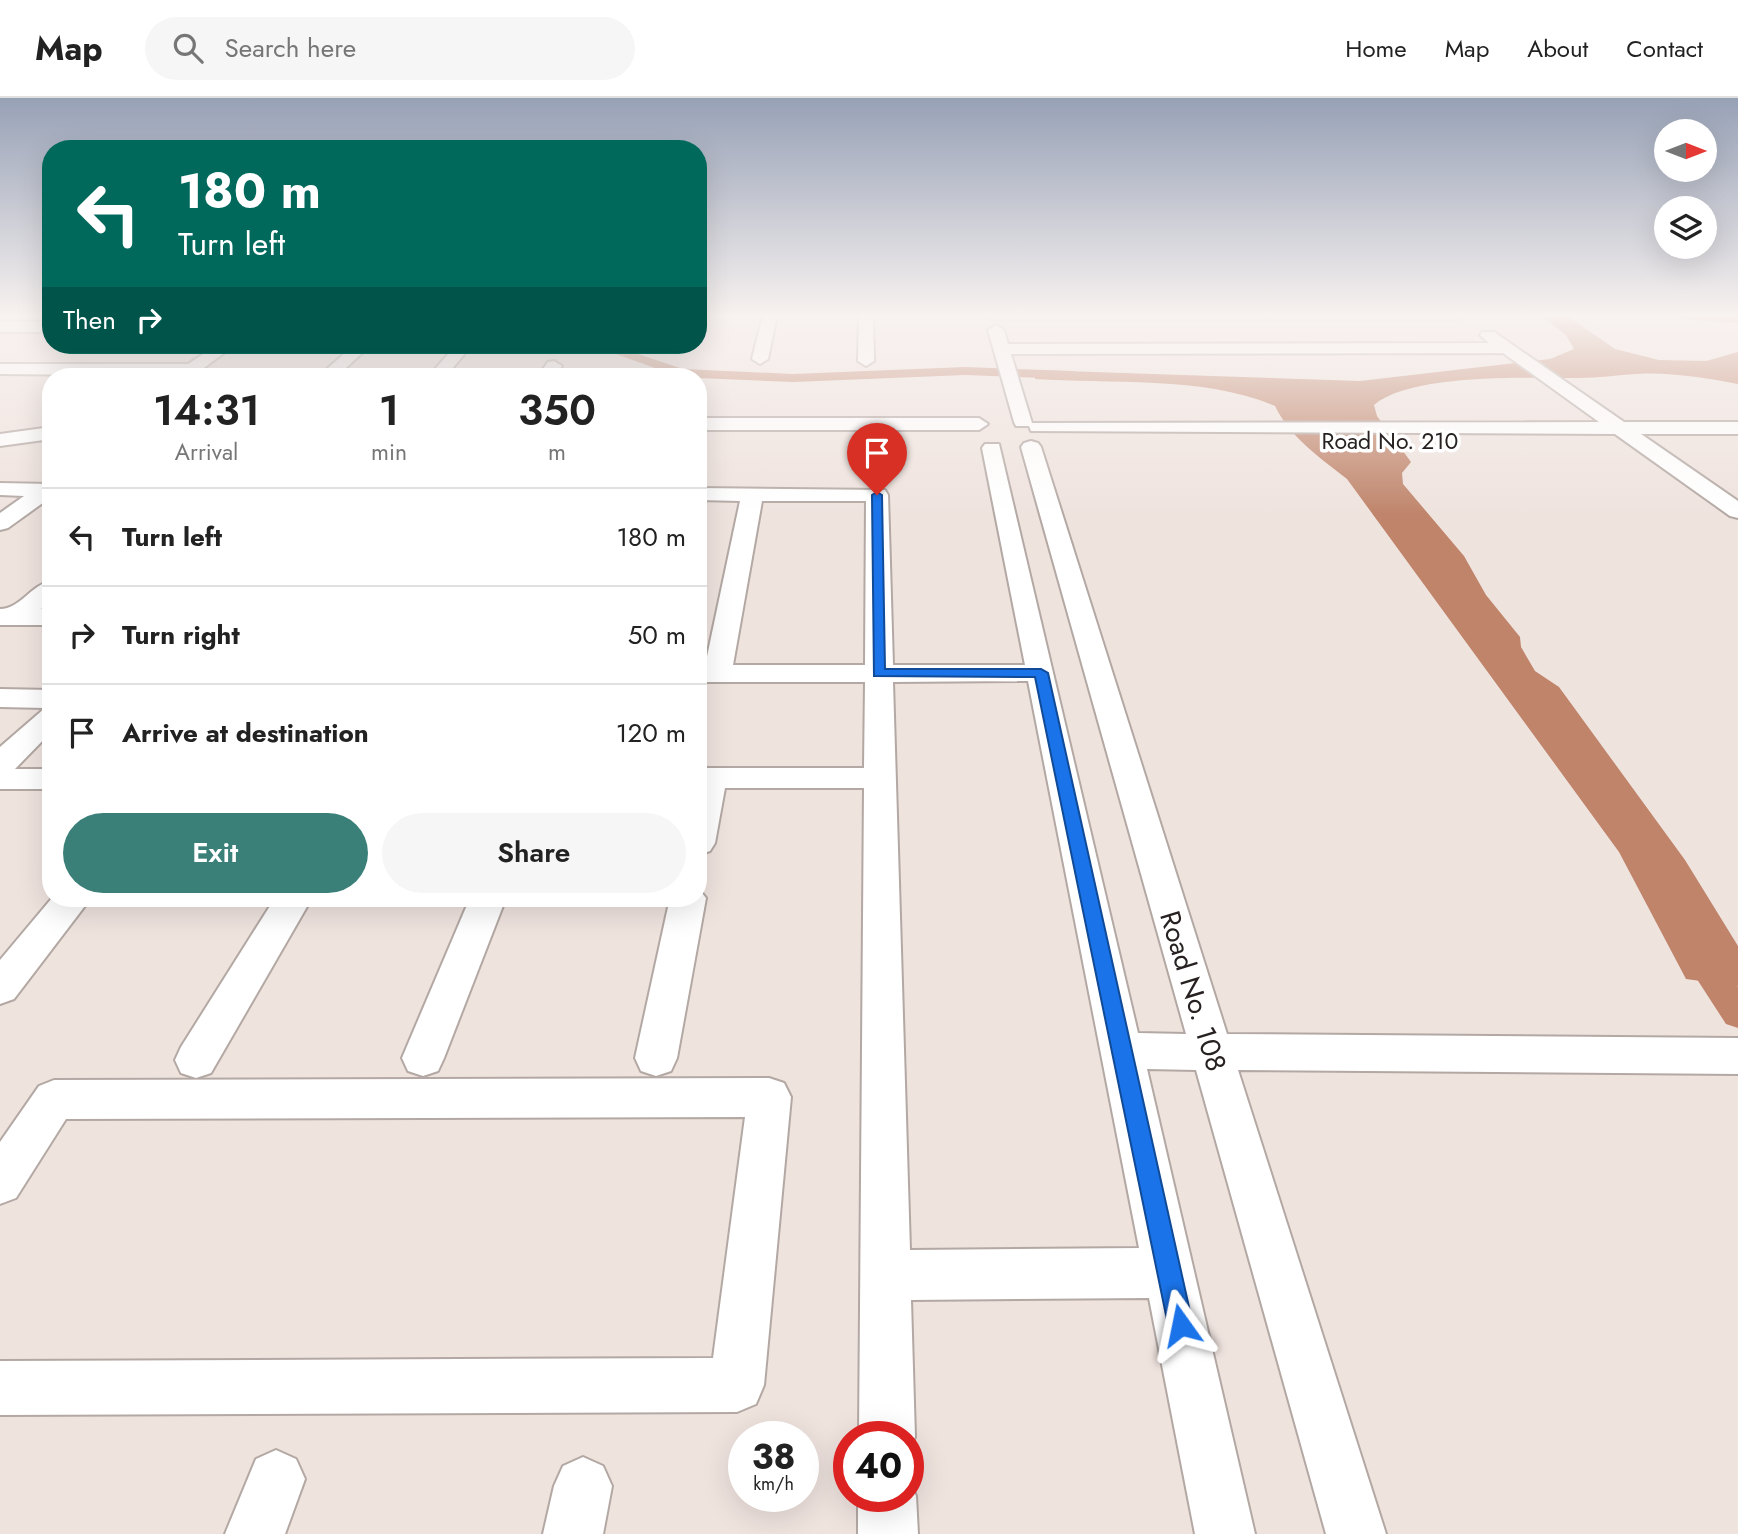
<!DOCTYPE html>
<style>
body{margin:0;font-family:Jost,sans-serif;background:#f6f6f6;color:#222;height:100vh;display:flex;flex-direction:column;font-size:26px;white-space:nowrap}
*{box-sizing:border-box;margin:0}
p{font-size:23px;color:#767676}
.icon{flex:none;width:38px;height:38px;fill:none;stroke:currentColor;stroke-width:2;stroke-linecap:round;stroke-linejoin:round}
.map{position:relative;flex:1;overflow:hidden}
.panel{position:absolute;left:42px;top:270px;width:665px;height:539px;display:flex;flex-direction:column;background:#fff;border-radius:28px;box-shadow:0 7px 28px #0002}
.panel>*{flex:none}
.top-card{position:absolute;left:42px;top:42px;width:665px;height:214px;border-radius:28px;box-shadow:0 7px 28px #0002;background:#00695c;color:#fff;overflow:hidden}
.needle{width:46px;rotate:90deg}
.tools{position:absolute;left:1654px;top:21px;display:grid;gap:14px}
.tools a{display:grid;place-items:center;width:63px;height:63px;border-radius:50%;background:#fff;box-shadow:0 7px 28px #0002;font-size:35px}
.speed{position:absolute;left:728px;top:1323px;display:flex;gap:14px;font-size:35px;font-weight:700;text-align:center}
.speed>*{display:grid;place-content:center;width:91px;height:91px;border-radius:50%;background:#fff;box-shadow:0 7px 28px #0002;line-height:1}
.speed small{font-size:18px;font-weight:400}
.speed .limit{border:10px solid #d22;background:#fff;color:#111}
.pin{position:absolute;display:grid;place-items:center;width:60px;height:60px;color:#fff;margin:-72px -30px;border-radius:50% 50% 50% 0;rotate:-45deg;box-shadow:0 0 7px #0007}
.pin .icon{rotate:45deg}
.me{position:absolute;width:77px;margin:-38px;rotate:348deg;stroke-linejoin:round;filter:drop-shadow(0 0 5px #0008)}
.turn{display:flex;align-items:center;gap:24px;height:147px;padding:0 21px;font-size:32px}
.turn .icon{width:91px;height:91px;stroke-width:2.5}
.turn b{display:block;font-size:49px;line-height:60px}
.then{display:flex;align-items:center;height:66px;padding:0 21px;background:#0003;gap:14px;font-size:26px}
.eta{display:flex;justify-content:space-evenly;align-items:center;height:119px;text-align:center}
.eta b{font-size:42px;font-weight:600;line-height:49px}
.button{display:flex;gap:14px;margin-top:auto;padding:14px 21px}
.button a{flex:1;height:80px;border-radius:42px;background:#3a8079;color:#fff;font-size:28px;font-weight:600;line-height:80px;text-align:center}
.button a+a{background:#f6f6f6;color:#222}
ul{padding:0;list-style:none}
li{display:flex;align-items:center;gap:21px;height:98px;padding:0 21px;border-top:2px solid #e0e0e0}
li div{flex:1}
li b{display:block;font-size:26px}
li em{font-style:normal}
header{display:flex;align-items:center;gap:42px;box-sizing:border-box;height:98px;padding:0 35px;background:#fff;border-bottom:2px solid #e0e0e0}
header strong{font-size:33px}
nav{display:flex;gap:38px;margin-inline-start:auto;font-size:24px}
.search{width:490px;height:63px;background:#f6f6f6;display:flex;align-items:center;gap:18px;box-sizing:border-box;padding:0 24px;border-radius:38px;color:#767676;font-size:26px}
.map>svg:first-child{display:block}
.water{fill:#bf846a}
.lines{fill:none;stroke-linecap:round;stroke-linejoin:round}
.canal{fill:#bf846a;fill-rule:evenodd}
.minor-casing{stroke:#b3a8a3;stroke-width:4}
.minor{fill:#fff;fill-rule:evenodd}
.route{fill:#1a73e8;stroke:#114b97;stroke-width:2}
.labels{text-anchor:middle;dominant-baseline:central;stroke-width:7;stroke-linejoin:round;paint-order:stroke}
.far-street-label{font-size:23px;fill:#272221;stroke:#fff}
.street-label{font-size:28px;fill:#272221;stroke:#fff}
</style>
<header>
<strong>Map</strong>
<div class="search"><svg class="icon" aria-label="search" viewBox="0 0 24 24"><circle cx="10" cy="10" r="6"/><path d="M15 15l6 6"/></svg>Search here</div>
<nav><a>Home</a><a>Map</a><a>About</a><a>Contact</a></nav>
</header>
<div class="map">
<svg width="1738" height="1436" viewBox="0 0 1738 1436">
<rect width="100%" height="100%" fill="#efe3de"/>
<path class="water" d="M 1543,219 L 1569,219 L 1615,251 L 1659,262 L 1706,263 L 1738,254 L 1738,286 C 1705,280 1670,274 1637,276 C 1617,277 1598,280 1578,280 C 1529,280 1411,275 1374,307 L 1377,318 L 1411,364 L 1402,375 L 1403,386 L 1464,458 L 1486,497 L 1520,539 L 1521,549 L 1535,573 L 1559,589 L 1685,762 L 1738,848 L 1738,888 L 1686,881 L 1619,754 L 1347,381 C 1320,360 1290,339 1275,308 C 1207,278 1109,286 1035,281 L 1035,272 L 1360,283 L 1550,261 L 1574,251 L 1566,237 Z"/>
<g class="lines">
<g class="canal">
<polygon points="1676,217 1738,217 1738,225 1682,221"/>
<polygon points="591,247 611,247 683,271 793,276 965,269 1073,273 1080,277 1073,281 965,277 793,284 698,280 677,278"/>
<polygon points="1696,842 1707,846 1738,889 1738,930 1726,926 1680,855 1685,846"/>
</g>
<defs>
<g id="minor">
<polygon points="763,217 777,217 768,261 760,266 752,261"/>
<polygon points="859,217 873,217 874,263 866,268 858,263"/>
<polygon points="985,217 1466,217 1459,221 992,221"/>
<rect x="0" y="224" width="51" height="10"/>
<path d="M 996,227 L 1004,232 L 1008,246 L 1489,245 L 1480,237 L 1482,234 L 1494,234 L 1624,324 L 1738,324 L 1738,336 L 1641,336 L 1738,403 L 1738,420 L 1730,418 L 1615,336 L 1031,333 L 1029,328 L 1016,328 L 1014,324 L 988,232 ZM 1503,255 L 1599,324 L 1032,325 L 1011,256 Z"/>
<polygon points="217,247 235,247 193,278 0,276 0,266 188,266"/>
<polygon points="354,247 371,247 337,278 319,278"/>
<polygon points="456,247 472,247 446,278 429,278"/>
<polygon points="554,263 562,268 555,278 538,278 548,264"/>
<polygon points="698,320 979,320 988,326 979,332 698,332"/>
<polygon points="51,329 51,341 0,348 0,336"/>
<path d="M 1031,343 L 1038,345 L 1041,349 L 1227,936 L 1738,940 L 1738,976 L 1238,972 L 1386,1436 L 1326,1436 L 1196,972 L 1147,971 L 1255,1436 L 1195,1436 L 1149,1200 L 911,1202 L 915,1339 L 908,1355 L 908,1339 L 859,1339 L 864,690 L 725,690 L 715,745 L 710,753 L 698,757 L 698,670 L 864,670 L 865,584 L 698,584 L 698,568 L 705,568 L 740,403 L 698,402 L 698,390 L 885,392 L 888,397 L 893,567 L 1025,567 L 982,350 L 985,346 L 999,346 L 1138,935 L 1186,936 L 1021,349 L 1024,345 ZM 762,403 L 866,403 L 865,567 L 733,567 ZM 1028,583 L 1139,1150 L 910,1152 L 893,584 Z"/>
<polygon points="0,385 51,386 51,399 8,430 0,432 0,415 24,398 0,397"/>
<path d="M 51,483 L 51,503 L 41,511 L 51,511 L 51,527 L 0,527 L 0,511 C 20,511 31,487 51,483 Z"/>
<polygon points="0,591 51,592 51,634 15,671 51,671 51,691 0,691 0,649 45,610 0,609"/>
<polygon points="698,790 706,800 677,960 671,973 656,978 641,973 635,960 670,800 698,800"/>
<polygon points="52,800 91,800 14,901 0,906 0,862"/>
<polygon points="275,800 312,800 211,975 196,980 181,975 175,962 181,949"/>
<polygon points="470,800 506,800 444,960 438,973 423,978 408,973 402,960"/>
<polygon points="769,980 784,985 791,999 764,1287 756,1306 737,1314 0,1317 0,1263 713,1260 745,1019 66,1021 16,1100 0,1106 0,1044 39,988 54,982"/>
<polygon points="276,1352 296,1361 305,1381 285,1436 225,1436 256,1361"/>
<polygon points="583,1359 603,1368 612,1388 603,1436 543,1436 554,1388 563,1368"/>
<polygon points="908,1379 916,1398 918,1436 858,1436 858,1398 908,1398"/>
</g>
</defs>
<use href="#minor" class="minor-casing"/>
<use href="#minor" class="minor"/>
</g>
<linearGradient id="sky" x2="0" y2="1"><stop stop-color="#97a1b6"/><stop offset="0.52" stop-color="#f8f2f0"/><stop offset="1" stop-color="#f8f2f0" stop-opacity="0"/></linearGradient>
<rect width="1738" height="418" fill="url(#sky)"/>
<polygon class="route" points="877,394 882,397 885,571 1041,571 1048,575 1193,1227 1189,1236 1181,1239 1172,1236 1168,1227 1035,579 874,578 872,397"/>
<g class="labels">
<g class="far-street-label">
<text x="1390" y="343">Road No. 210</text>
</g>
<g class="street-label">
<text transform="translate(1193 893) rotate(73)">Road No. 108</text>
</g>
</g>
</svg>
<div class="tools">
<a><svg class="needle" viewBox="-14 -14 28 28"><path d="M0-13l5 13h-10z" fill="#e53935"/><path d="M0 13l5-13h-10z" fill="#767676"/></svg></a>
<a><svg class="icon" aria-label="layers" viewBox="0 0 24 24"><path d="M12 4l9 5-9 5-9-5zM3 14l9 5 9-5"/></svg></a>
</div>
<div class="speed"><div>38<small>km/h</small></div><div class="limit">40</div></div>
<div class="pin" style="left:877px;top:397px;background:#d93025"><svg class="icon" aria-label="arrive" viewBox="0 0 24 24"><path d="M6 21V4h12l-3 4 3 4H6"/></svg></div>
<svg class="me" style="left:1181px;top:1227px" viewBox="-20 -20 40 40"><path d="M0-17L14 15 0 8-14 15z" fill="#1a73e8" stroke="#fff" stroke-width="4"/></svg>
<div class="top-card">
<div class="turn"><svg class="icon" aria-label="left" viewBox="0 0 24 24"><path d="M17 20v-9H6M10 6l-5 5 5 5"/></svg><div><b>180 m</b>Turn left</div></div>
<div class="then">Then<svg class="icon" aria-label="right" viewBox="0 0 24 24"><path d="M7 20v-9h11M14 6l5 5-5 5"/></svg></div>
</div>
<section class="panel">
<div class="eta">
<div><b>14:31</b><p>Arrival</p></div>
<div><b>1</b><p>min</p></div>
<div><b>350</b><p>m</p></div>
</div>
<ul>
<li><svg class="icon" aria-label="left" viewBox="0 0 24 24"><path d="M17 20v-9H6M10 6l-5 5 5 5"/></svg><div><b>Turn left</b></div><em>180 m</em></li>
<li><svg class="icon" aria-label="right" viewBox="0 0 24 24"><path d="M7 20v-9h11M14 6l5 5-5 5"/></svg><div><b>Turn right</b></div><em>50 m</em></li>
<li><svg class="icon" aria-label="arrive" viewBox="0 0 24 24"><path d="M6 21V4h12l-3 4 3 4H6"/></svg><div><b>Arrive at destination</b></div><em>120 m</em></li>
</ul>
<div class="button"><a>Exit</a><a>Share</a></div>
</section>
</div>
